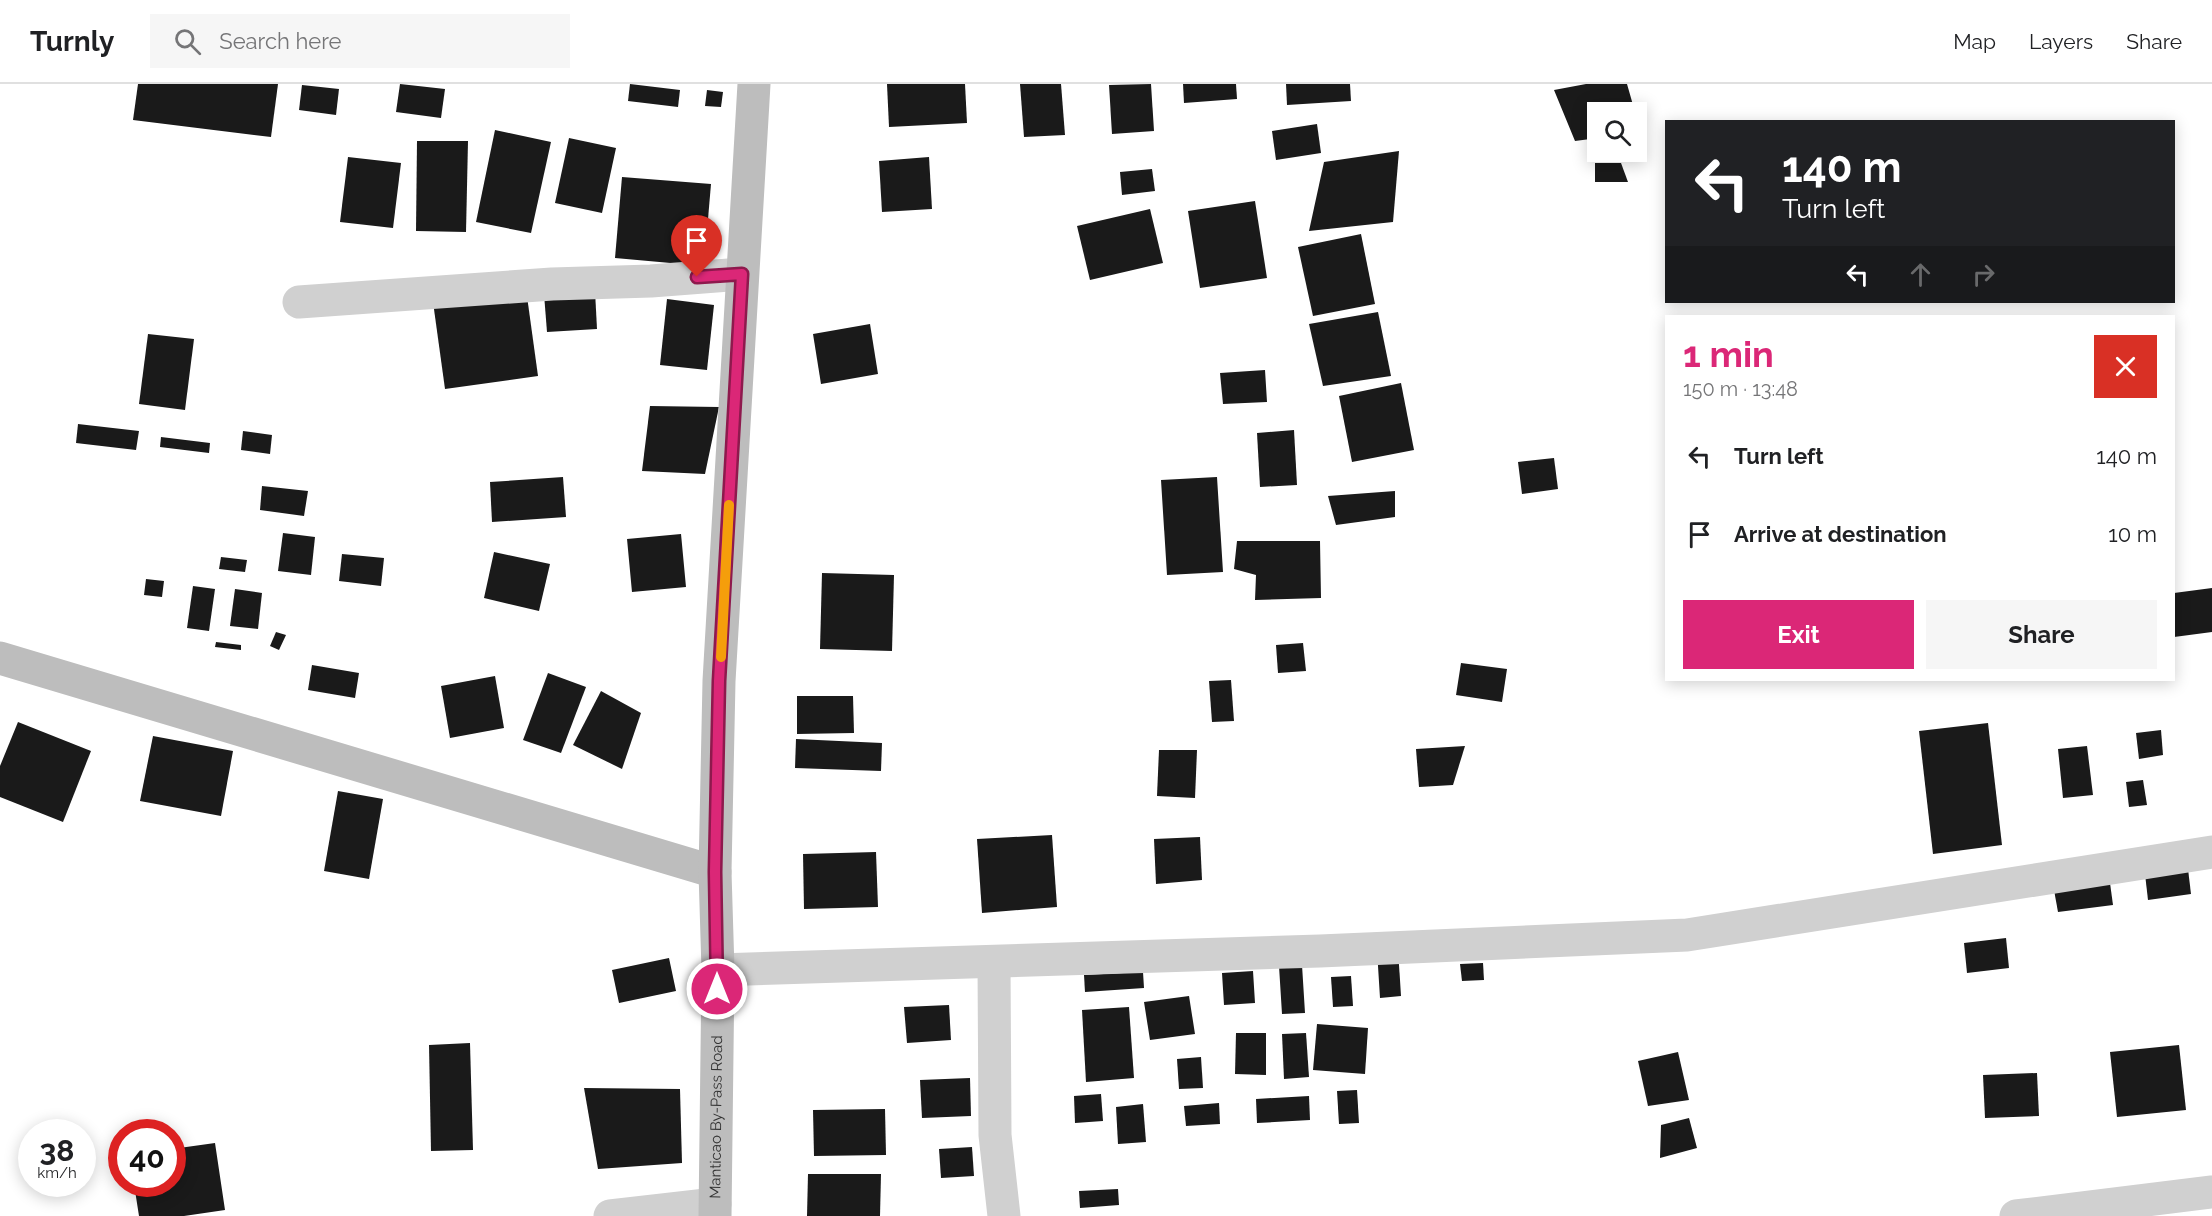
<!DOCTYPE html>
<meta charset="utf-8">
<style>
body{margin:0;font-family:Raleway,sans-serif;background:#f6f6f6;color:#202124;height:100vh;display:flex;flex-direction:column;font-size:22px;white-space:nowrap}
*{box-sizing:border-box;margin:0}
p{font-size:20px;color:#757577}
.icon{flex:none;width:33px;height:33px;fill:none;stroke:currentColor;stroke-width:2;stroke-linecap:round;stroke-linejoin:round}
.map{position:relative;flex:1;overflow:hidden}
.details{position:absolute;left:1665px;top:231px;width:510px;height:366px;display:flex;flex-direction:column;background:#fff;border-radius:0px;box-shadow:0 3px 15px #0003}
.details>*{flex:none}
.banner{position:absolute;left:1665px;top:36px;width:510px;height:183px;border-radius:0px;box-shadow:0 3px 15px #0003;background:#202124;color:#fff;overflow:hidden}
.tools{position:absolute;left:1587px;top:18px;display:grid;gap:12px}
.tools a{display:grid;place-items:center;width:60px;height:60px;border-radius:0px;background:#fff;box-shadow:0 3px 15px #0003;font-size:30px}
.speed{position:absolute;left:18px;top:1035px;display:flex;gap:12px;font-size:30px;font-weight:700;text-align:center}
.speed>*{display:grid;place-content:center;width:78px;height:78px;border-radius:50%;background:#fff;box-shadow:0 3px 15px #0003;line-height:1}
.speed small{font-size:15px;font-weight:400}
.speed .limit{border:9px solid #d22;background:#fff;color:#111}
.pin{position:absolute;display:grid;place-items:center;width:51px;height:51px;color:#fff;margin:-62px -26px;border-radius:50% 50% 50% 0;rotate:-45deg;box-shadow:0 0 6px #0007}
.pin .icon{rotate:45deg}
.me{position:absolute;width:66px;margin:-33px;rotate:0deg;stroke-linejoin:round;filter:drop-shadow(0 0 4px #0008)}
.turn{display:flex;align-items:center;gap:21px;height:126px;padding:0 18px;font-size:27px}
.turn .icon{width:78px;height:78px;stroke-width:2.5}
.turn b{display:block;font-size:42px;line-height:51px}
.lanes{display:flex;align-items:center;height:57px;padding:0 18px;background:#0003;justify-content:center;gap:30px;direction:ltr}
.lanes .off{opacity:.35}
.round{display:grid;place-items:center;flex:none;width:63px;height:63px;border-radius:0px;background:#f6f6f6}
.overview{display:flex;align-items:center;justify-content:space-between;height:102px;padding:0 18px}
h1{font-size:36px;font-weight:700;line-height:45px;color:#db2777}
.action{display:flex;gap:12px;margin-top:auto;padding:12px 18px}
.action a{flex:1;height:69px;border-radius:0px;background:#db2777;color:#fff;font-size:24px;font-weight:700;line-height:69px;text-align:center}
.action a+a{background:#f6f6f6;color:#202124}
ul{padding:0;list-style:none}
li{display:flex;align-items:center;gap:18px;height:78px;padding:0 18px}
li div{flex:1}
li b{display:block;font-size:22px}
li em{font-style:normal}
header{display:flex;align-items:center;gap:36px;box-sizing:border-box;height:84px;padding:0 30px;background:#fff;border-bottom:2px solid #e0e0e0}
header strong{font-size:28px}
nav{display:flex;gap:33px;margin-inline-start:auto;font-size:21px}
.search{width:420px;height:54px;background:#f6f6f6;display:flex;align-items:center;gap:15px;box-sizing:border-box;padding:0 21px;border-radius:0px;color:#757577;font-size:22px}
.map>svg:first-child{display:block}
.building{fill:#1a1a1a}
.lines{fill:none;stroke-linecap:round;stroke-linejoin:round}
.street{stroke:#d0d0d0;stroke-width:33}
.secondary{stroke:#bdbdbd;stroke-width:33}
.route-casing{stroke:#8e194d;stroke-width:15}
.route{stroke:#db2777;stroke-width:10}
.slow{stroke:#f59e0b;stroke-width:10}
.labels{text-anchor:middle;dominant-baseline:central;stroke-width:6;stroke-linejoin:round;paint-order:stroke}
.street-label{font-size:15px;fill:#333;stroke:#fff}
</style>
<header>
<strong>Turnly</strong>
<div class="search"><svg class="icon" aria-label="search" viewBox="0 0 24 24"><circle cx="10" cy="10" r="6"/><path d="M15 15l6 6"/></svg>Search here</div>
<nav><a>Map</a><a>Layers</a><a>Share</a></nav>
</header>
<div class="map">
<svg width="2212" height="1132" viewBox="0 0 2212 1132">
<rect width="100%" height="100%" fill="#fff"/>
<g class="building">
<polygon points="138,0 278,0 271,53 133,36"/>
<polygon points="400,0 445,5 441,34 396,28"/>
<polygon points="630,0 680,6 678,23 628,17"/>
<polygon points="887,0 965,0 967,39 889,43"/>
<polygon points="1020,0 1061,0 1065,51 1024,53"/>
<polygon points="1151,0 1154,47 1112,50 1109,1"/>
<polygon points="1183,0 1236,0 1237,15 1184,19"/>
<polygon points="1286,0 1350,0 1351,17 1287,21"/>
<polygon points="1586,0 1627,0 1635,28 1598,28 1598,54 1575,57 1554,6"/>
<polygon points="302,1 339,5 336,31 299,26"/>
<polygon points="707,6 723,8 721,23 705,22"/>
<polygon points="1317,40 1321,69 1276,76 1272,47"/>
<polygon points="495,46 551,58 531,149 476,138"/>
<polygon points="569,54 616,64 602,129 555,119"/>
<polygon points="417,57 468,57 466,148 416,147"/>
<polygon points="1399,67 1393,138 1309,147 1324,78"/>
<polygon points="348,73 401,79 393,144 340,138"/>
<polygon points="929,73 932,125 882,128 879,77"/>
<polygon points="1595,79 1621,79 1628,98 1595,98"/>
<polygon points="1152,85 1155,107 1122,111 1120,88"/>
<polygon points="622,93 711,100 704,182 615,174"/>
<polygon points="1255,117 1267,194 1200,204 1188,127"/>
<polygon points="1150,125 1163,179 1090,196 1077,142"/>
<polygon points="1361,150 1375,220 1313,232 1298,163"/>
<polygon points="526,205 538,292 445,305 433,218"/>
<polygon points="595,207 597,245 547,248 544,210"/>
<polygon points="667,215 714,221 707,286 660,281"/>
<polygon points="1378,228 1391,292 1323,302 1309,240"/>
<polygon points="870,240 878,290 821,300 813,250"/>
<polygon points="148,250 194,255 185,326 139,320"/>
<polygon points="1265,286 1267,318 1223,320 1220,289"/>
<polygon points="1401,299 1414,366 1352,378 1339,312"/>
<polygon points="650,322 719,323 705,390 642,387"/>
<polygon points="78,340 139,347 136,366 76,359"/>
<polygon points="1294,346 1297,401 1260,403 1257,349"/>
<polygon points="243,347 272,351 270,370 241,366"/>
<polygon points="161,353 210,359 209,369 160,363"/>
<polygon points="1554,374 1558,405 1522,410 1518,378"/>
<polygon points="563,393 566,433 492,438 490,398"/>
<polygon points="1217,393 1223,488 1167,491 1161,396"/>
<polygon points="262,402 308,407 304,432 260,426"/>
<polygon points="1395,407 1395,433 1336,441 1328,412"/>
<polygon points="283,449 315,453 311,491 278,487"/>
<polygon points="681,450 686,503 632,508 627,455"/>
<polygon points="1237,457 1320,457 1321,514 1255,516 1256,491 1234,485"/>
<polygon points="494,468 550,480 539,527 484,514"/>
<polygon points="342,470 384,474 381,502 339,497"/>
<polygon points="221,473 247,476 245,488 219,485"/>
<polygon points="822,489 894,491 892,567 820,565"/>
<polygon points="146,495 164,497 162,513 144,511"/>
<polygon points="193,502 215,505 209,547 187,544"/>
<polygon points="2212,504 2212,548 2174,553 2174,509"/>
<polygon points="235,505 262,509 258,545 230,542"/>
<polygon points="276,548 286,551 279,566 270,562"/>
<polygon points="216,558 241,561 241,566 215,563"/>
<polygon points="1303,559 1306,587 1278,589 1276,561"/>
<polygon points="1461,579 1507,585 1502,618 1456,611"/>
<polygon points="312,581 359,589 355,614 308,606"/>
<polygon points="548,589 586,603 561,669 523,656"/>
<polygon points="495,592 504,644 450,654 441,602"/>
<polygon points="1231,596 1234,637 1212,638 1209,597"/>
<polygon points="601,607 641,629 622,685 573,661"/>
<polygon points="797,612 853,612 854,649 797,650"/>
<polygon points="18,638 91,667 63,738 0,713 0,682"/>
<polygon points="1988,639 2002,761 1933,770 1919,647"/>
<polygon points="2161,646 2163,671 2139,675 2136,649"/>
<polygon points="153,652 233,667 221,732 140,717"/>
<polygon points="796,655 882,659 881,687 795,684"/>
<polygon points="1465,662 1453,701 1419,703 1416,665"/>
<polygon points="2087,662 2093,711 2063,714 2058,665"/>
<polygon points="1159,666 1197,666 1195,714 1157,712"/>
<polygon points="2143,696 2147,721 2129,723 2126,698"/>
<polygon points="338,707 383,715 369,795 324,787"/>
<polygon points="1052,751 1057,823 982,829 977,755"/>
<polygon points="1200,753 1202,796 1156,800 1154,755"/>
<polygon points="876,768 878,823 804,825 803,770"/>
<polygon points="2188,785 2191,810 2148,816 2145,790"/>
<polygon points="2110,799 2113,821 2058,828 2054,806"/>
<polygon points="2006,854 2009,884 1967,889 1964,859"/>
<polygon points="1398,865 1401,912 1380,914 1377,866"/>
<polygon points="669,874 676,907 619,919 612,886"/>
<polygon points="1483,879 1484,896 1462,897 1460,880"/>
<polygon points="1302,881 1305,929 1282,930 1279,882"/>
<polygon points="1253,887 1255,919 1224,921 1222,889"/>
<polygon points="1143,888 1144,904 1085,908 1084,891"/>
<polygon points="1351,892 1353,922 1333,923 1331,893"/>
<polygon points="1189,912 1195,950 1150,956 1144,918"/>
<polygon points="949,921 951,956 907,959 904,923"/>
<polygon points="1129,923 1134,994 1086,998 1082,926"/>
<polygon points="1317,940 1368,944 1365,990 1313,986"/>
<polygon points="1236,949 1266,949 1266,991 1235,990"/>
<polygon points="1306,949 1309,993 1284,995 1282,950"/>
<polygon points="470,959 473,1066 431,1067 429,961"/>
<polygon points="2179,961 2186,1026 2117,1033 2110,968"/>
<polygon points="1678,968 1689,1016 1648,1022 1638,977"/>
<polygon points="1201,973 1203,1004 1179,1005 1177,975"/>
<polygon points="2037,989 2039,1032 1985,1034 1983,991"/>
<polygon points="970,994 971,1032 922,1034 920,996"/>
<polygon points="584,1004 680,1005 682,1079 598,1085"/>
<polygon points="1357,1006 1359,1039 1339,1040 1337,1007"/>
<polygon points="1101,1010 1103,1037 1075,1039 1074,1012"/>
<polygon points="1309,1012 1310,1036 1257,1039 1256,1015"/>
<polygon points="1219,1019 1220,1040 1186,1042 1184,1022"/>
<polygon points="1143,1020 1146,1058 1118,1060 1116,1023"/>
<polygon points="885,1025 886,1071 814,1072 813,1026"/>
<polygon points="1689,1034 1697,1064 1660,1074 1661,1041"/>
<polygon points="215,1059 225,1126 184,1132 139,1132 134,1100 172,1100 172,1065"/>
<polygon points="972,1063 974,1092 941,1094 939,1065"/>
<polygon points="808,1090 881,1090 880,1132 807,1132"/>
<polygon points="1118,1105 1119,1121 1080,1124 1079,1107"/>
</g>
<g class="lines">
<g class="street">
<polyline points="299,218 552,200 651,197 742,190"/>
<polyline points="994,878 995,1051 1004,1132"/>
<polyline points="718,886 1320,867 1687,851 2212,768"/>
<polyline points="610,1132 715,1120"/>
<polyline points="2016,1132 2212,1108"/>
</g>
<g class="secondary">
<polyline points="0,574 715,788"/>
<path id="s1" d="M 715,1132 L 718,886 L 715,788 L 719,597 L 754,0"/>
</g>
</g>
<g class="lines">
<defs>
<polyline id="route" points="697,193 742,190 719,597 715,788 717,905"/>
</defs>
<use href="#route" class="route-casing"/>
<use href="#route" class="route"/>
<polyline class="slow" points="721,573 729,421"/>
</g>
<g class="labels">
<g class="street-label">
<text stroke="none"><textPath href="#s1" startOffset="99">Manticao By-Pass Road</textPath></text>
</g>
</g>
</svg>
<div class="tools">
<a><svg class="icon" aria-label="search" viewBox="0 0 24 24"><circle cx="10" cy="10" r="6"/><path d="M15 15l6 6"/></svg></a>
</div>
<div class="speed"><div>38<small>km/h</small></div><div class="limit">40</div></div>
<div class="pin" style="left:697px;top:193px;background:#d93025"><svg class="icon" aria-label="arrive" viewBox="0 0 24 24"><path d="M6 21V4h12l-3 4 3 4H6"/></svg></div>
<svg class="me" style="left:717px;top:905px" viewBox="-20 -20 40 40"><circle r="17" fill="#db2777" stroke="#fff" stroke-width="3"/><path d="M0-11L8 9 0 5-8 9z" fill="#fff"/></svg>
<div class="banner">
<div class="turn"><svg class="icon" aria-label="left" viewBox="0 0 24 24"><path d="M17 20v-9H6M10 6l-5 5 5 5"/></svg><div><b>140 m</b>Turn left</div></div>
<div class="lanes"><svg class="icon" aria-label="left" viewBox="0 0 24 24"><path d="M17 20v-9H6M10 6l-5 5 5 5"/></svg><svg class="icon off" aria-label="ahead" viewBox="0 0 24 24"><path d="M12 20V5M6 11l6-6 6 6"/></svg><svg class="icon off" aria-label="right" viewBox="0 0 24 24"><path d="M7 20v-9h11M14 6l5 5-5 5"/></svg></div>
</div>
<section class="details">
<div class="overview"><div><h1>1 min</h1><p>150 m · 13:48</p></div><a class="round" style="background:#d93025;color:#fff"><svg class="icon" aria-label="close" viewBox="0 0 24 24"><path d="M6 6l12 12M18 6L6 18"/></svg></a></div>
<ul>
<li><svg class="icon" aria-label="left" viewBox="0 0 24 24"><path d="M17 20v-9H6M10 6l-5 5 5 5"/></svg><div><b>Turn left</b></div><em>140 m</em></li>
<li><svg class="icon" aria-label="arrive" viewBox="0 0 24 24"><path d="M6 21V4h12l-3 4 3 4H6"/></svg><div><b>Arrive at destination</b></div><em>10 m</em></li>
</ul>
<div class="action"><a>Exit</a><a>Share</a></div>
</section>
</div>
